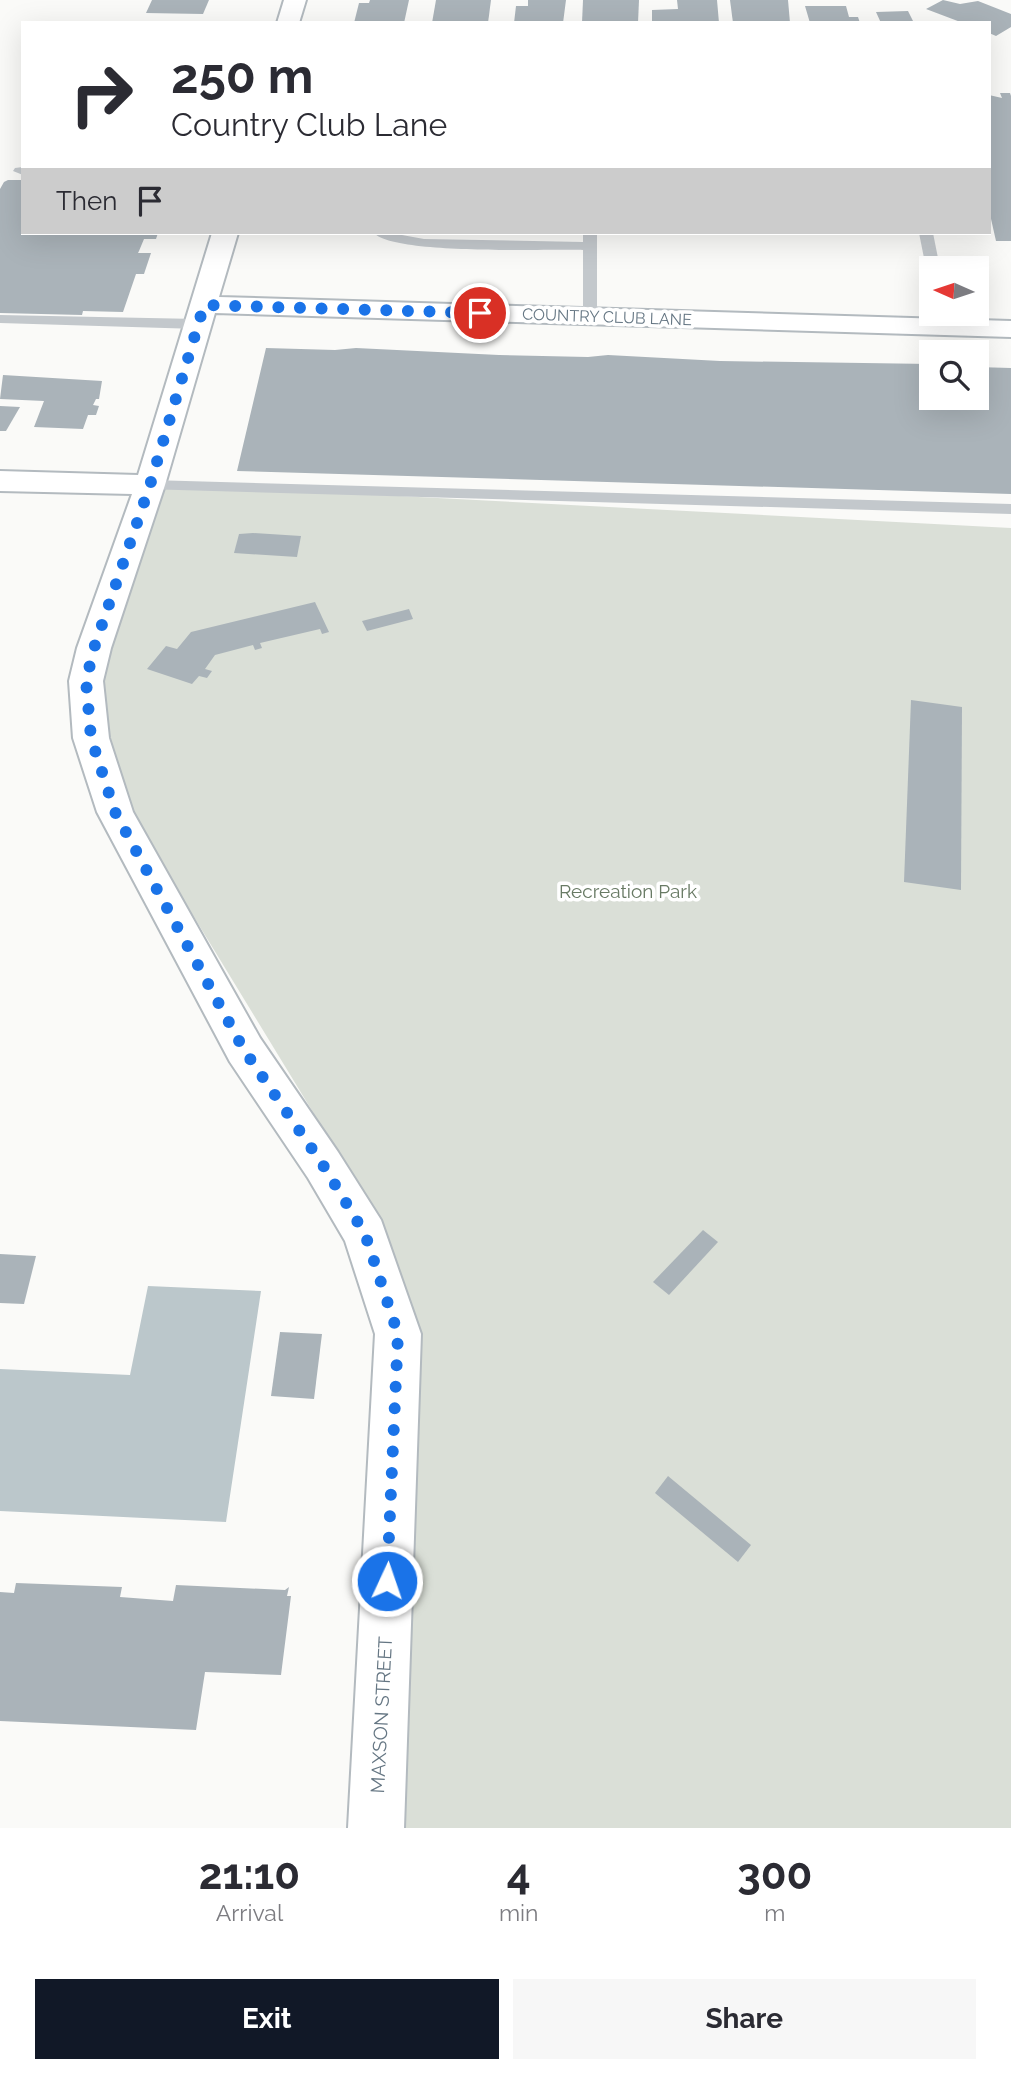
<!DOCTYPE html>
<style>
body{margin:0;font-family:Raleway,sans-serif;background:#f7f7f7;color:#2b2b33;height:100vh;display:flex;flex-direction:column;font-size:26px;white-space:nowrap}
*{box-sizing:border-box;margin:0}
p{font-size:23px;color:#7c7c81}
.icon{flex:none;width:38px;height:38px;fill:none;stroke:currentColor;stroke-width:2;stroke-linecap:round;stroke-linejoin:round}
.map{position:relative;height:1828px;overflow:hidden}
.panel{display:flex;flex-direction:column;background:#fff;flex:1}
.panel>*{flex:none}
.hud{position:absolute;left:21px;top:21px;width:970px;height:214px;border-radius:0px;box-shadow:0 7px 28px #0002;background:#fff;color:#2b2b33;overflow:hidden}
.needle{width:46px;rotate:273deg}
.buttons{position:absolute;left:919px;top:256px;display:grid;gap:14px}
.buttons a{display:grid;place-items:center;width:70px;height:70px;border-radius:0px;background:#fff;box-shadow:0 7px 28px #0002;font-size:35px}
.pin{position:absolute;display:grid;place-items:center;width:60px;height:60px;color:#fff;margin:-30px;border:4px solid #fff;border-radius:50%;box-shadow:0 2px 7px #0007}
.me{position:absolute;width:77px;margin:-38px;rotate:3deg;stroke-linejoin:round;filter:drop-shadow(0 0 5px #0008)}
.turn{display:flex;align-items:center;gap:24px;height:147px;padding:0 35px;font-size:32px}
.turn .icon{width:91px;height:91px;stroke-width:2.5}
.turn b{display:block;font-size:49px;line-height:60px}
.then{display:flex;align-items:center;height:66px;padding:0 35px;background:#0003;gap:14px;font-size:26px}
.eta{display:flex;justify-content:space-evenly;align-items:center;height:119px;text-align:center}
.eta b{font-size:42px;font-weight:700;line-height:49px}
.cta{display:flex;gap:14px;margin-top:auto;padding:14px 35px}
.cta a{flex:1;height:80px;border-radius:0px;background:#111827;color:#fff;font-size:28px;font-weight:700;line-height:80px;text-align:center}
.cta a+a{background:#f7f7f7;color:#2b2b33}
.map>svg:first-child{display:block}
.green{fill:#dadfd7}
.water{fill:#bbc7cb}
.building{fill:#aab3b9}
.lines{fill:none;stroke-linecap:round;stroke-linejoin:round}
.secondary-casing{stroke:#b3babf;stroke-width:4}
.lane{fill:#c3c8cc;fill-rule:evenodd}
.secondary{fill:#fff;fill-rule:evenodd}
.route{stroke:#1a73e8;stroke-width:12;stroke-dasharray:0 21.6}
.labels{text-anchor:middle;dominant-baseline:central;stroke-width:7;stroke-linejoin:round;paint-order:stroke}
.far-street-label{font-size:16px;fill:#657683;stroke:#fff}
.park-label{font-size:19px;fill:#687a64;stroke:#fff}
.street-label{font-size:19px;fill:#657683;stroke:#fff}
</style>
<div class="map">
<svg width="1011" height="1828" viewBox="0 0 1011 1828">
<rect width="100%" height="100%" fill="#fafaf8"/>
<polygon class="green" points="150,483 1011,528 1011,1828 375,1828 413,1349 404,1286 386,1232 119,794 95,703"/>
<polygon class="water" points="148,1286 261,1291 226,1522 0,1511 0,1369 130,1375"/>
<g class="building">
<polygon points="152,0 209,0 203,14 146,13"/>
<polygon points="370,0 409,0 404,23 354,23 359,3 369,3"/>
<polygon points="436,0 491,0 488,23 432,23"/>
<polygon points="528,0 566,0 563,23 514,23 516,6 528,6"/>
<polygon points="583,0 639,0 638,23 582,23"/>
<polygon points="677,0 717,0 719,23 652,22 652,10 678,9"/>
<polygon points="730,0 788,0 790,23 733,23"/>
<polygon points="943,0 960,4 978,1 1011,14 1011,27 996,36 989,33 989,23 963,23 926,9"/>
<polygon points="805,6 846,6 849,17 858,17 860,23 810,23"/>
<polygon points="908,11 914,23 881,23 876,12"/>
<polygon points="1000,93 1010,93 1011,96 1011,241 996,241 989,210 989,95 1002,98"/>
<polygon points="8,180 23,180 23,233 158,233 156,239 144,239 139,251 138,253 151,253 144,274 136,274 123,312 83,311 82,315 0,313 0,189 4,182"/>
<polygon points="266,348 335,350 356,348 499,355 588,357 608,355 720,361 931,364 931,397 976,397 976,367 1011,368 1011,494 237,471"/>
<polygon points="3,375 102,381 99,399 96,399 93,405 99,406 96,415 88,415 83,429 34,427 44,401 0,399"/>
<polygon points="0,406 20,407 6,431 0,431"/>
<polygon points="253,533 301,536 297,557 234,553 239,534"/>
<polygon points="315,602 329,632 322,634 320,629 260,643 262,648 255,650 253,645 215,655 205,669 212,671 207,678 199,676 192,684 147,669 166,646 177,649 191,632"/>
<polygon points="409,609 413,619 367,631 362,621"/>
<polygon points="911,700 962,707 961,890 904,882"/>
<polygon points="703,1230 718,1242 669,1295 653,1282"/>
<polygon points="0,1254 36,1256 24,1304 0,1303"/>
<polygon points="280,1332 322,1334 314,1399 271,1396"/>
<polygon points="668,1476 751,1545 738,1562 655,1493"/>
<polygon points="16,1583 122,1587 120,1597 173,1601 176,1585 285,1590 289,1587 287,1596 291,1596 281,1675 205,1672 196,1730 0,1721 0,1592 14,1593"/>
</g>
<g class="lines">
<defs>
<g id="secondary">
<polygon points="284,0 306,0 299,23 277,23"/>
<polygon points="212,233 238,233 219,297 1011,321 1011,337 215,313 165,485 111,648 103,681 109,738 133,812 260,1038 338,1152 381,1220 421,1334 404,1828 348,1828 375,1334 345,1241 308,1178 230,1062 97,812 73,738 69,681 77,648 132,494 0,491 0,471 138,475"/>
</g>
</defs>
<use href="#secondary" class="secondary-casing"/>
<g class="lane">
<polygon points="23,167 23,175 13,171 15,168"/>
<path d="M 374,233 L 391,233 L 424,239 L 583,242 L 583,233 L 597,233 L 597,316 L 590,320 L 583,316 L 583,250 C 547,249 394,255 374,233 Z"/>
<polygon points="919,233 933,233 940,268 931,268 931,272 926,268"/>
<polygon points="0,315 198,319 206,324 198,329 0,323"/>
<polygon points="150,480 1011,504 1011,514 144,489 142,485 144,481"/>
</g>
<use href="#secondary" class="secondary"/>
</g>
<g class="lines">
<polyline class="route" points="387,1581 398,1334 365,1234 323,1165 244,1050 115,812 91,738 86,681 94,648 150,485 204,305 480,313"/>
</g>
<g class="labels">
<g class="far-street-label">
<text transform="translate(607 317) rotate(2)">COUNTRY CLUB LANE</text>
</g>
<g class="park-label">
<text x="628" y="891">Recreation Park</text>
</g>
<g class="street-label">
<text transform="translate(381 1715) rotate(-87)">MAXSON STREET</text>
</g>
</g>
</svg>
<div class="buttons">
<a><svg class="needle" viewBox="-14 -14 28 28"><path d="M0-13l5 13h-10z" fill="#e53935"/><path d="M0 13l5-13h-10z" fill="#7c7c81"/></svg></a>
<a><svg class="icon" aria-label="search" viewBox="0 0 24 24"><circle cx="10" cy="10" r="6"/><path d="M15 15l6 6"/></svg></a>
</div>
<div class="pin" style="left:480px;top:313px;background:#d93025"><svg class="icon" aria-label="arrive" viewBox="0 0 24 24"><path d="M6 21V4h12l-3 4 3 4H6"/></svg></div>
<svg class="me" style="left:387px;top:1581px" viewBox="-20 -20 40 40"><circle r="17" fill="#1a73e8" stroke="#fff" stroke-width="3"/><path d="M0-11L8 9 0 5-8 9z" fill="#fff"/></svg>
<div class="hud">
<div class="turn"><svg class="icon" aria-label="right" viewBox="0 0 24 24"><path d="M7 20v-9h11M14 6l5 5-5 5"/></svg><div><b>250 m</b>Country Club Lane</div></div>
<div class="then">Then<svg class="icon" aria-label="arrive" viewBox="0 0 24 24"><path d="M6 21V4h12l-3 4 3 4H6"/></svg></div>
</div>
</div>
<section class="panel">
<div class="eta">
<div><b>21:10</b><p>Arrival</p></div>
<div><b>4</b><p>min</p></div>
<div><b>300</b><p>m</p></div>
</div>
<div class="cta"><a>Exit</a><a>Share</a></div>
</section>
